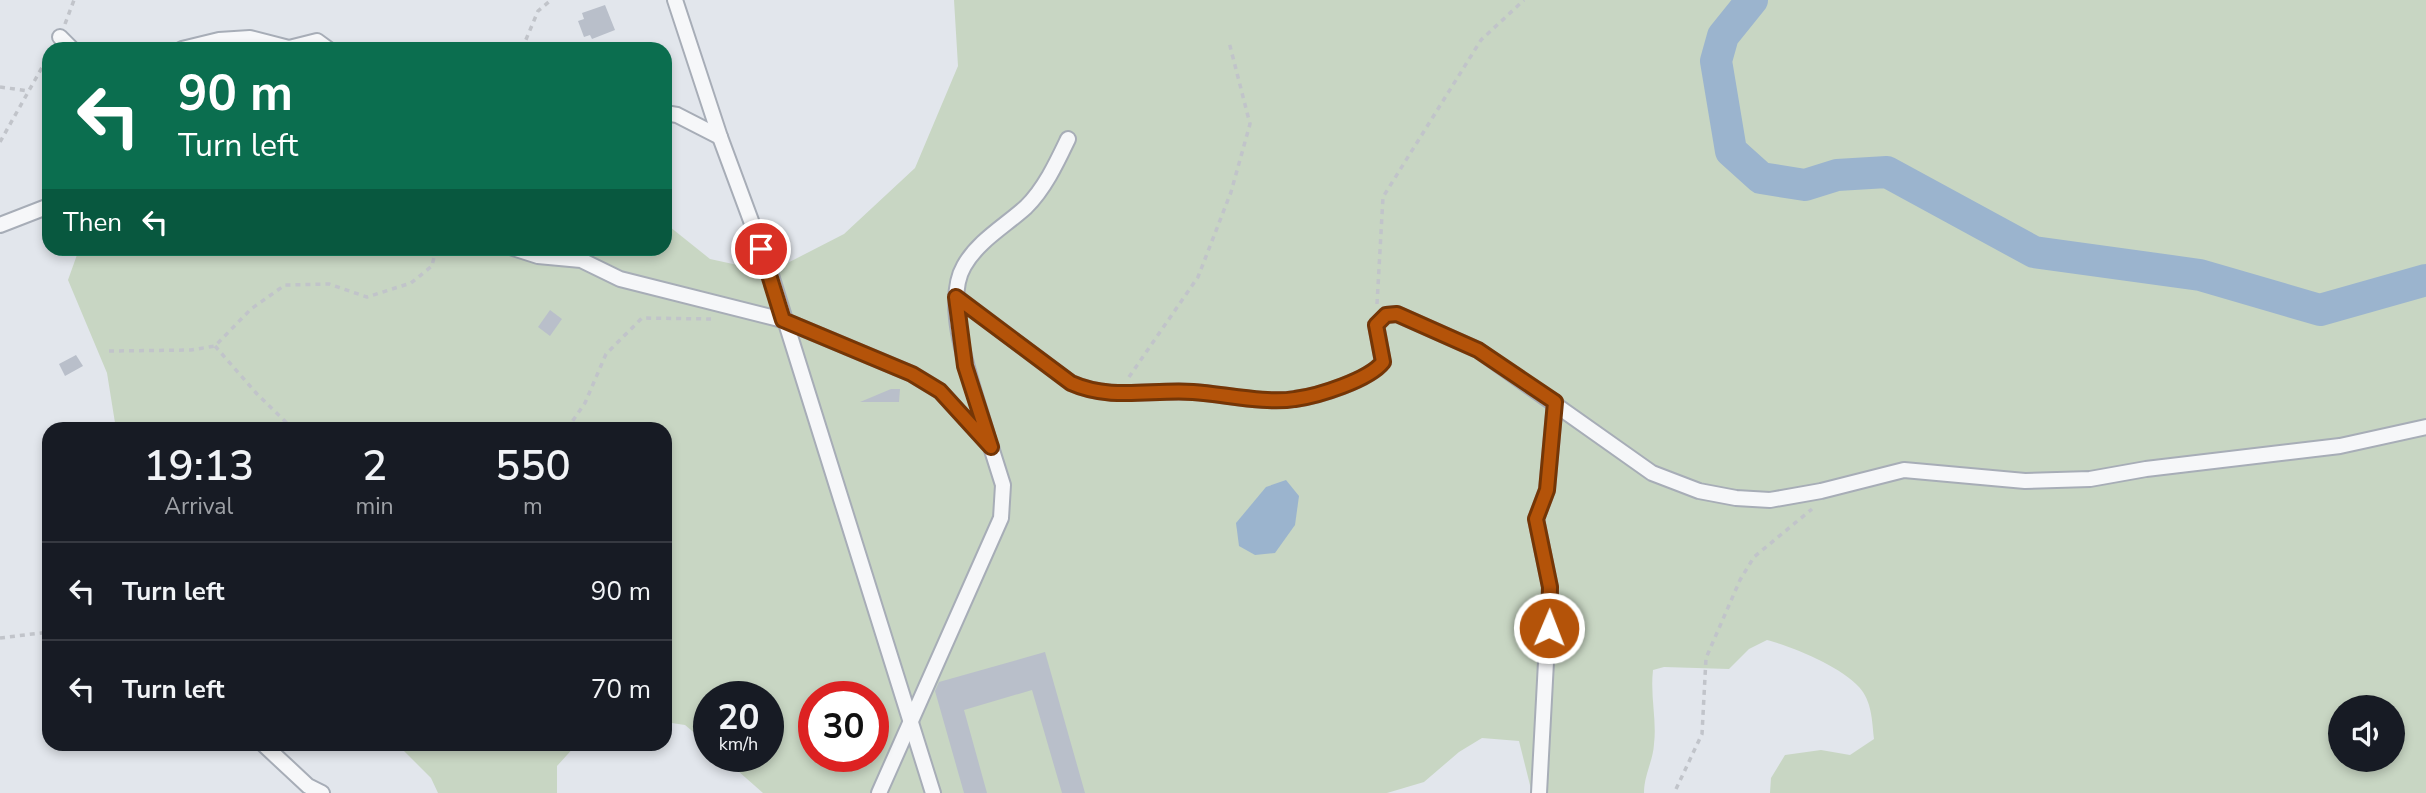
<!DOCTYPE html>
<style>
body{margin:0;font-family:"Nunito Sans",sans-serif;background:#20242c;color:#f1f3f6;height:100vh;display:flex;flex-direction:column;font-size:26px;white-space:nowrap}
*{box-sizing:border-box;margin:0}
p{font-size:23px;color:#9ea1a6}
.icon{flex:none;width:38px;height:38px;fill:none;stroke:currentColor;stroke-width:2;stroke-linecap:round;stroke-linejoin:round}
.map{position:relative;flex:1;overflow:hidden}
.sheet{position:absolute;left:42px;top:422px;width:630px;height:329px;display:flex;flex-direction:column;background:#171b24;border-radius:21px;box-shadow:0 4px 10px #0003}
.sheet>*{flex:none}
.top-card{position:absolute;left:42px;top:42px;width:630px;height:214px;border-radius:21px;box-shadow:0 4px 10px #0003;background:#0b6e4f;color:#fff;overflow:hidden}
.controls{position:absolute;left:2328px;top:695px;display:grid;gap:14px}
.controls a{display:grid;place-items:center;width:77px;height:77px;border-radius:50%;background:#171b24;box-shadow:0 4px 10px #0003;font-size:35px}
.speed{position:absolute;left:693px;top:681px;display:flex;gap:14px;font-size:35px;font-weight:700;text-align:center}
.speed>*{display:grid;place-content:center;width:91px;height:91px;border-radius:50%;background:#171b24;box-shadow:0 4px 10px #0003;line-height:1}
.speed small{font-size:18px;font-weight:400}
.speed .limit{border:10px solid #d22;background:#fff;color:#111}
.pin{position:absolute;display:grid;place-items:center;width:60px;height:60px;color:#fff;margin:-30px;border:4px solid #fff;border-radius:50%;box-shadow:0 2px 7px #0007}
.me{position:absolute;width:77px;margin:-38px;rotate:1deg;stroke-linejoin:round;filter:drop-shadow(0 0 5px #0008)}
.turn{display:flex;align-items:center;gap:24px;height:147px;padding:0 21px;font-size:32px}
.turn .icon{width:91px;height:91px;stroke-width:2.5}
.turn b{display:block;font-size:49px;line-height:60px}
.then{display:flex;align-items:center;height:66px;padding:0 21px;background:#0003;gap:14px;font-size:26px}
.eta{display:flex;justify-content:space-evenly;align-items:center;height:119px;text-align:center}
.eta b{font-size:42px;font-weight:600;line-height:49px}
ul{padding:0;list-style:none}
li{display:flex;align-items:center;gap:21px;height:98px;padding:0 21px;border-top:2px solid #363941}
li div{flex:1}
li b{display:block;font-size:26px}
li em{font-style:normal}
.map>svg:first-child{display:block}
.green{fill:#c8d6c3;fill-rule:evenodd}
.water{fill:#9bb4ce}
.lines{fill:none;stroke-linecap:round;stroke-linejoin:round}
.river{stroke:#9bb4ce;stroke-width:32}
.building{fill:#b9bfca}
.minor-casing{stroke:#a7adb7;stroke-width:18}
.path{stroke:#c1c4ca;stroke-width:3.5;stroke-dasharray:5 5;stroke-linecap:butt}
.minor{stroke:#f6f7f9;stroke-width:14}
.route-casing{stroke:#753606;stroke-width:18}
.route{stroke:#b45309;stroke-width:12}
</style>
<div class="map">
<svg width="2426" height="793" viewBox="0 0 2426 793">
<rect width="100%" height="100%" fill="#e2e6ec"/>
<g class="green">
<path d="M 954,0 L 2426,0 L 2426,793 L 1770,793 L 1771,778 L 1785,755 L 1821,750 L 1850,755 L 1874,739 C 1872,721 1872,701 1859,687 C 1841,667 1793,647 1767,640 L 1749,649 L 1729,669 L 1664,667 L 1653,670 C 1650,697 1657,720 1654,744 C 1653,761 1644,775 1644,793 L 1532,793 L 1519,741 L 1482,738 L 1459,752 L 1424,782 L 1387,793 L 763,793 L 721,756 L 768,756 L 768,696 L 709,696 L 709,745 L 685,725 L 665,722 L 665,429 L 116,429 L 107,373 L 68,280 L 78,252 L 84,249 L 665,248 L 665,223 L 710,259 L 770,272 L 844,234 L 915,168 L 958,66 ZM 814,696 L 873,696 L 873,756 L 814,756 ZM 2340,707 L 2392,707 L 2392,760 L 2340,760 Z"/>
<polygon points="397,744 577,744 557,766 557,793 438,793 431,778"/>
</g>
<polygon class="water" points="1286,480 1299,496 1295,525 1275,553 1255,555 1239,546 1236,523 1266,487"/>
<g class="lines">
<polyline class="river" points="1752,0 1723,36 1716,61 1731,151 1761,178 1805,185 1837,175 1887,172 2034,252 2200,275 2320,310 2426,280"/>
</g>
<g class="building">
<polygon points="605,5 615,30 592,39 590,35 584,37 578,21 584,19 582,13"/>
<polygon points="550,310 562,319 550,336 538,327"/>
<polygon points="76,355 83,366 65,376 59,364"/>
<polygon points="891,389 900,389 899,402 860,402"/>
<polygon points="1045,652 1085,793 1062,793 1032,690 964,710 987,793 964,793 935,691 939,682"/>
</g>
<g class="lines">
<defs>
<g id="minor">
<polyline points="675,0 720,137 770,272 933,793"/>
<polyline points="60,37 72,49"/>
<polyline points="182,49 219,40 250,38 289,48 317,41 328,49"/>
<polyline points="665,113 677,115 720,137"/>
<polyline points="0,225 49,206"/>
<polyline points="513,248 538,256 581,260 620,279 783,320 912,374 940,391 991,447 1003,485 1001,518 879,793"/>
<path d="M 956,297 L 1071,383 C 1111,401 1152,389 1193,392 C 1225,394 1264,404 1295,399 C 1319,396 1369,380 1383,362 L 1376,325 L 1386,315 L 1397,314 L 1478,350 L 1652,473 L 1699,491 L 1736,498 L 1770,500 L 1821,491 L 1904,470 L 2025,481 L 2090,479 L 2146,469 L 2340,446 L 2426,427"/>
<path d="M 988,439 C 977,396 940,307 964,266 C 978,241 1005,226 1026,207 C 1045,188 1057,162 1068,139"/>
<polyline points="263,744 308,786 322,793"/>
<polyline points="1539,793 1550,587 1536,519 1547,490 1555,402"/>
</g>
</defs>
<use href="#minor" class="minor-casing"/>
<g class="path">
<polyline points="65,24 74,0"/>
<polyline points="522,49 538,11 551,0"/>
<polyline points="0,87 29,91"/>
<polyline points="0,142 49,55"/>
<polyline points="1377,304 1383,197 1481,40 1524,0"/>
<polyline points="215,346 257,394 293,429"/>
<polyline points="109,351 191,350 215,346 251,309 285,285 329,284 367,297 411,283 432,266 436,248"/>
<polyline points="1129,377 1198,277 1231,192 1250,124 1229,42"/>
<polyline points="567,429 585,403 606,354 642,318 711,319"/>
<polyline points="0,638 49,632"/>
<polyline points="1676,789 1702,734 1706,658 1740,580 1754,557 1812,509"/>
</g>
<use href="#minor" class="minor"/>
</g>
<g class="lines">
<defs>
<path id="route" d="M 761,249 L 783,320 L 912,374 L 940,391 L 991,447 L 965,366 L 956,297 L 1071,383 C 1111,401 1152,389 1193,392 C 1224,394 1266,404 1295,399 C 1318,396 1369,380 1383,362 L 1376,325 L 1386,315 L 1397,314 L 1478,350 L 1555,402 L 1547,490 L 1536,519 L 1550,587 L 1549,628"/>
</defs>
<use href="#route" class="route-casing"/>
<use href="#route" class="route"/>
</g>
</svg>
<div class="controls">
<a><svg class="icon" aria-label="sound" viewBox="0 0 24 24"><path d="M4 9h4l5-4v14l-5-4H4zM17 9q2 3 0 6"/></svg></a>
</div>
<div class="speed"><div>20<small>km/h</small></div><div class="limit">30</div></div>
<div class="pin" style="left:761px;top:249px;background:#d93025"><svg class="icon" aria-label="arrive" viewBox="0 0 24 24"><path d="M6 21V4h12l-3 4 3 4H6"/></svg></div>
<svg class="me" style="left:1549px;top:628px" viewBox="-20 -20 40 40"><circle r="17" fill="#b45309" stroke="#fff" stroke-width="3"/><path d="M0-11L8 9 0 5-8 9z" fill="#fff"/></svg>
<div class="top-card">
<div class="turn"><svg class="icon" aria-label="left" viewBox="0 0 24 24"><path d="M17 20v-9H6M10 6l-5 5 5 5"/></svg><div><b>90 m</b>Turn left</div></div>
<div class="then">Then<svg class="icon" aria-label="left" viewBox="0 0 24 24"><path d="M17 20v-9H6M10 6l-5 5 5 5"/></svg></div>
</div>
<section class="sheet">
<div class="eta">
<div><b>19:13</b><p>Arrival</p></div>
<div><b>2</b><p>min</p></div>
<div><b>550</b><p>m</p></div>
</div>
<ul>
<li><svg class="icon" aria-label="left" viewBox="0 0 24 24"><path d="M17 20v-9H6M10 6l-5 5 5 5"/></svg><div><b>Turn left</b></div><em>90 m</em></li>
<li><svg class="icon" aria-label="left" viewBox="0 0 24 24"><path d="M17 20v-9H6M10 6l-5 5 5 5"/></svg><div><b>Turn left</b></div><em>70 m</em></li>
</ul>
</section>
</div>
